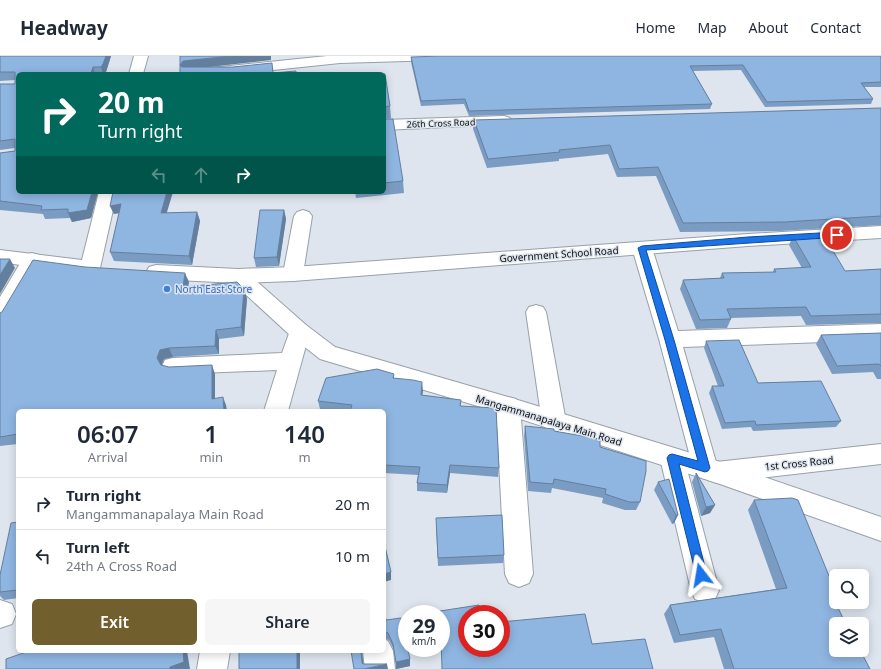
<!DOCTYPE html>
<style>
body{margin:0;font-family:"Noto Sans",sans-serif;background:#f6f6f7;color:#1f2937;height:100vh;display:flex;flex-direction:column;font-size:15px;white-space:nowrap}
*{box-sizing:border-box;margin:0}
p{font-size:13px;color:#747a83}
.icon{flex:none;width:22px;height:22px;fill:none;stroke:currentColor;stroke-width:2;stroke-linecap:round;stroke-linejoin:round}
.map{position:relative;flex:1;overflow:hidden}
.side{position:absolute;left:16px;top:353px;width:370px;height:244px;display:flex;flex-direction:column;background:#fff;border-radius:6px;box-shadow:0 2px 10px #0003}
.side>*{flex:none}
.top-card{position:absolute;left:16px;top:16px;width:370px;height:122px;border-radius:6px;box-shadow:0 2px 10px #0003;background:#00695c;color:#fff;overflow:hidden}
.tools{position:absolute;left:829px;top:513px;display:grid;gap:8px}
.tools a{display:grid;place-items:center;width:40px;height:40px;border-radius:6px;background:#fff;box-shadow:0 2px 10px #0003;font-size:20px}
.speed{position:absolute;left:398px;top:549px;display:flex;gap:8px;font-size:20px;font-weight:700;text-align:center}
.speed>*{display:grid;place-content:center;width:52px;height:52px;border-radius:50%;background:#fff;box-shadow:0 2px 10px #0003;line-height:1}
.speed small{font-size:10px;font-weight:400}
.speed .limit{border:6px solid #d22;background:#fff;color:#111}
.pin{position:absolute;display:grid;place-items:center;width:34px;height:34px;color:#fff;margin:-17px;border:2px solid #fff;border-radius:50%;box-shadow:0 1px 4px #0007}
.me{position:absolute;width:44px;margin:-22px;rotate:346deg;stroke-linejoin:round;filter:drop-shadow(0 0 3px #0008)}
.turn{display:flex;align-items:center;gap:14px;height:84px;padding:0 16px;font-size:18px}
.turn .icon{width:52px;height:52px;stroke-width:2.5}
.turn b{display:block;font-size:28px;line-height:34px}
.lanes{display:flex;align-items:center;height:38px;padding:0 16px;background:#0003;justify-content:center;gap:20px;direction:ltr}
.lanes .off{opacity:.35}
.eta{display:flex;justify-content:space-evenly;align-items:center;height:68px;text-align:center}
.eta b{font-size:24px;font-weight:600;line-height:28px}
.cta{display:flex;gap:8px;margin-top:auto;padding:8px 16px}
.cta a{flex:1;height:46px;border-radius:6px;background:#715f2d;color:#fff;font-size:16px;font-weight:600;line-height:46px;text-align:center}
.cta a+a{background:#f6f6f7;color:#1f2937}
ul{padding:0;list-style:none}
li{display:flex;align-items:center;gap:12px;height:52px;padding:0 16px;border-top:1px solid #e0e1e3}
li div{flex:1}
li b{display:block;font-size:15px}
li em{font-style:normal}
header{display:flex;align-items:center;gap:24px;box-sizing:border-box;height:56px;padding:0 20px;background:#fff;border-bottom:1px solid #e0e1e3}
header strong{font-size:19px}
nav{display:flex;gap:22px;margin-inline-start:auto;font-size:14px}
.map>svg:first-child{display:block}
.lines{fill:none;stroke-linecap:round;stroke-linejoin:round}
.minor-casing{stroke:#98a0a8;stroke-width:2}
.tertiary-casing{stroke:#98a0a8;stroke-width:2}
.secondary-casing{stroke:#98a0a8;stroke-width:2}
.minor{fill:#fff;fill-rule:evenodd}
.tertiary{fill:#fff;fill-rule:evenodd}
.secondary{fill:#fff;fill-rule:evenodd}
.wall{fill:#7b9cc2}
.shaded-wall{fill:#647f9e}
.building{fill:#8fb5e1;stroke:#647f9e}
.route{fill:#1a73e8;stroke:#114b97}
.shop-dot{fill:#3f7fe0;stroke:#dee5ee;stroke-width:1.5}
.labels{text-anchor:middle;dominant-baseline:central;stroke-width:3;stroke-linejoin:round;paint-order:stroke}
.far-street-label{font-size:9px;fill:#0c0f11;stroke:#dee5ee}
.street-label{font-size:10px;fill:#0c0f11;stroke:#dee5ee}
.shop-label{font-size:10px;fill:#366cbe;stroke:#dee5ee;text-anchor:start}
</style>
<header>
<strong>Headway</strong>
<nav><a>Home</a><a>Map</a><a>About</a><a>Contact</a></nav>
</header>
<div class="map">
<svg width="881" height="613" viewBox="0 0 881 613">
<rect width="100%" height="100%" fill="#dee5ee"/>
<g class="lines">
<defs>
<g id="minor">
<polygon points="134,0 148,0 143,18 129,18"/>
<polygon points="327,0 446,0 444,3 439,4 340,7 235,18 184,18 186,15 191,14"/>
<polygon points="504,60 510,62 512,65 510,68 384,74 384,64"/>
<polygon points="99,136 117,136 100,212 97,217 90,219 83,217 80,212"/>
<polygon points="303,154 309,156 312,160 303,218 300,223 293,225 286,223 283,218 294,160 297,156"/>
<polygon points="642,186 649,187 652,192 678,275 881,268 881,284 683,291 716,406 881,388 881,408 717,427 708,424 707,422 705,423 696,419 693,412 659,283 632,192 635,187"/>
<polygon points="32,197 39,199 42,204 7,264 0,267 0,241 25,199"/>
<polygon points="536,249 543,251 546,256 566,366 562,373 554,376 546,373 542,366 526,256 529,251"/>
<polygon points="299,267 306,269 310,275 288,355 264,355 277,314 173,318 165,316 162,310 165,304 173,302 282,297 292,269"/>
<polygon points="508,341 516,343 520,350 533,518 529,527 519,531 509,527 505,518 496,350 500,343"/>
<polygon points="672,392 681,395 684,402 719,534 715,543 705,547 695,543 691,534 660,402 663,395"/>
<polygon points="0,544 12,548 16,558 12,568 0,572"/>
<polygon points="384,583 388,585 393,595 395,613 365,613 363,595 384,595"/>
<polygon points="200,595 230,595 227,613 197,613"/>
</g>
<polygon id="tertiary" points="238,213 245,215 306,269 335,291 508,341 717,405 881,461 881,485 717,427 508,359 320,303 292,281 231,225 228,220 231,215"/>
<g id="secondary">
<polygon points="881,170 881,182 748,190 293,225 238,227 156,223 149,221 146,216 149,211 156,209 238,213 293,211 748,178"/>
<polygon points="0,194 82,204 89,206 92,211 89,216 82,218 0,206"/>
</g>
</defs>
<use href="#minor" class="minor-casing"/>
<use href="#tertiary" class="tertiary-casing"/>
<use href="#secondary" class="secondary-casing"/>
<use href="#minor" class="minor"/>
<use href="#tertiary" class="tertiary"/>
<use href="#secondary" class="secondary"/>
</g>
<g class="wall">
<polygon points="0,0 111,0 106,16 105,18 18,18 98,136 91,162 72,166 70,162 45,163 43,158 0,154 0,97 15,95 15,92 0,94 0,28 15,28 15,24 0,25"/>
<polygon points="881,0 881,31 864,31 873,43 871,48 765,51 741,14 693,15 712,48 710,53 469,60 464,48 421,50 411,6 411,1 439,1"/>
<polygon points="384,18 390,50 391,62 384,63"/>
<polygon points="881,52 881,169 780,175 680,176 656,120 617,121 608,98 559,103 559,105 487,112 473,73 474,64"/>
<polygon points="384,63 403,125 404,137 356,142 355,136 384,136"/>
<polygon points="110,150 167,157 197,156 200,165 192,209 114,205 110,196 119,157 114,158"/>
<polygon points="284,154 286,163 279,210 256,211 254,202"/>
<polygon points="793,180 845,215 881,213 881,267 806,269 801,260 731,262 731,263 727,272 696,273 680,233 683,224 720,222 722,217 773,216 774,213 802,212 789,189"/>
<polygon points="189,226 188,231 247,242 244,280 219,283 219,298 173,301 164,303 161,309 169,311 215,318 215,342 226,349 18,355 18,388 0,390 0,257"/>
<polygon points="881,277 881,323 877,323 873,316 832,318 816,288 821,279"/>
<polygon points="706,285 758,327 841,365 836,371 753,375 751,371 722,373 709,337 712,330 718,330 704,292"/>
<polygon points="394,318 394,322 423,335 422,339 461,344 461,350 499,412 498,421 450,417 447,437 417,435 417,427 418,419 384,417 384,355 334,355 320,353 318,345"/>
<polygon points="525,370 554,375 600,391 640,446 636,454 625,454 602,447 603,442 552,432 551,437 528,435 524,380"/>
<polygon points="696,417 715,449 710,457 701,460 692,426"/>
<polygon points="658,426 678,459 674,467 672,468 654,434"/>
<polygon points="754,444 841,550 838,553 870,613 724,613 714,581 674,587 664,558 670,549 776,533 748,454"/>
<polygon points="18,466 18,542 4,544 0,540 0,519"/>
<polygon points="436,470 504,499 503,507 438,510"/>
<polygon points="384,554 386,564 410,610 396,613 394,594 389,584 384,582"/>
</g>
<g class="shaded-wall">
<polygon points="106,0 111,0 106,16 105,18 103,18 101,11"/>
<polygon points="231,0 271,0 271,4 191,13 183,17 180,9 183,5 188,4"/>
<polygon points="93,11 95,18 91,18"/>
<polygon points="92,136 98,136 91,162 72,166 68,157"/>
<polygon points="167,136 173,136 164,166 161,157"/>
<polygon points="121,148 124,156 114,158 110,150"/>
<polygon points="284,154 286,163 279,210 277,201"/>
<polygon points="197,156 200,165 192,209 189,200"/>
<polygon points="10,203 15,212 0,238 0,219"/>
<polygon points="185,217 189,226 186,240 183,231"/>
<polygon points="244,233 247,242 244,280 241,271"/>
<polygon points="216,274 219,283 219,298 215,290"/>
<polygon points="169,292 173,301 164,303 161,311 157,302 160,294"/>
<polygon points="212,309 215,318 215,351 212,343"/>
<polygon points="422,326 423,335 421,348 421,339"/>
<polygon points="223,341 226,349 227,355 224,355"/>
<polygon points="450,409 450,417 447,437 447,429"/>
<polygon points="715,449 710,457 701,460 706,451"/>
<polygon points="676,459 678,459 674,467 672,468"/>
<polygon points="391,516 391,524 384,526 384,518"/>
<polygon points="183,595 187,595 190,613 170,613 170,611"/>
<rect x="297" y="595" width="3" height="18"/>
<polygon points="361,595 362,595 364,613 362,607"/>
<polygon points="410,603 410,610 396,613 396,606"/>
<polygon points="387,608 388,613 364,613"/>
</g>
<g class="building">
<polygon points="0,0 106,0 103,8 101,11 93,11 91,18 18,18 18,136 92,136 87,154 68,157 68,153 41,154 42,150 0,145 0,97 15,95 15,83 0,85 0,28 15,28 15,16 0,16"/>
<polygon points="180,0 231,0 183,5 180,9 182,11 233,11 272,7 273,17 296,15 296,18 180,18"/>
<polygon points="441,0 881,0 881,26 861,27 873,43 767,46 743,9 690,10 712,48 469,55 465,43 421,45 411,1"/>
<polygon points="384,18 385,18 390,50 384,51"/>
<polygon points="881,52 881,160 784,166 683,167 658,111 619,113 610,89 559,94 560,96 488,103 474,64"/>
<polygon points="384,63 393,63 403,125 384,127"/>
<polygon points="113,136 167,136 161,157 197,156 189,200 110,196 121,148 110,150"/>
<polygon points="260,154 284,154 277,201 254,202"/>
<polygon points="823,178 845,215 881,213 881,258 811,260 806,251 727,253 731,263 700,264 683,224 724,222 722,217 776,216 774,213 811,211 793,180"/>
<polygon points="0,203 10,203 0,219"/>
<polygon points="33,204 85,211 185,217 183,231 237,226 244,233 241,271 216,274 215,290 169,292 160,294 157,302 161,309 169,311 212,309 212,343 223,341 224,355 18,355 18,378 0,381 0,257 2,256"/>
<polygon points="881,277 881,310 879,308 837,310 821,279"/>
<polygon points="739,284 758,327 821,325 841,365 756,369 755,365 725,367 712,330 724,330 706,285"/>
<polygon points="377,313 394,318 393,322 413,324 422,326 421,339 461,344 460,350 496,352 499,412 450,409 447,429 417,427 420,411 384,409 384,355 350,355 352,349 318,345 326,322"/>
<polygon points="525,370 554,373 554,375 600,383 600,391 646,405 646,415 640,446 629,446 605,438 606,433 554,423 553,428 530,426"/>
<polygon points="696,417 715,449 706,451"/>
<polygon points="669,423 678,459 676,459 658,426"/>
<polygon points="792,442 798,444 836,537 836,546 840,546 841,550 837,550 846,568 836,568 836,594 860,594 870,613 734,613 721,573 680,579 670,549 787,532 754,444"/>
<polygon points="502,459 504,499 438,502 436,462"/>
<polygon points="18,466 18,534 0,536 0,519 11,467"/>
<polygon points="384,486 391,516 384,518"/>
<polygon points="479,549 480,558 467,558 467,592 501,592 501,566 585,558 592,588 645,583 653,613 442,613 441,583 441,558 440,558 440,555"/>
<polygon points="384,554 386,564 401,562 410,603 396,606 393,588 388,577 384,575"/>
<polygon points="29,595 183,595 184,606 170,611 170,613 6,613 6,603"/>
<rect x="239" y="595" width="58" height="18"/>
<polygon points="351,595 361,595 362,607 363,608 387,608 364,613 354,613"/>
</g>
<polygon class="route" points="837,176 840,177 840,181 646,194 674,284 710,412 708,415 705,416 679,408 707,519 705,523 701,525 697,523 667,402 669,399 672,398 698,405 665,284 638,192 642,190 748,181"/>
<circle class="shop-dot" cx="167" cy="233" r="4"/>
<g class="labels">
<g class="far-street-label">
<text transform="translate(441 67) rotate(-2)">26th Cross Road</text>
</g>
<g class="street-label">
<text transform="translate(559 198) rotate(-4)">Government School Road</text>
<text transform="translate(549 364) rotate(17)">Mangammanapalaya Main Road</text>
<text transform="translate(799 407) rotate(-6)">1st Cross Road</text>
</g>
<g class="shop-label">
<text x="175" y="233">North East Store</text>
</g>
</g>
</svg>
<div class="tools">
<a><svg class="icon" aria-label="search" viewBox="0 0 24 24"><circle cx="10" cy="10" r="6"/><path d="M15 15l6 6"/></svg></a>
<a><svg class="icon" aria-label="layers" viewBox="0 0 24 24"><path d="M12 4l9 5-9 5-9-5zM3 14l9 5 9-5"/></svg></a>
</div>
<div class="speed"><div>29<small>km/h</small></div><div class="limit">30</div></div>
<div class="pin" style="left:837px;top:179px;background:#d93025"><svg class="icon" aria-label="arrive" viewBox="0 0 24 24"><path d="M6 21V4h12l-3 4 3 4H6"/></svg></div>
<svg class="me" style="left:701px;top:519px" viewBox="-20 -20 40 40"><path d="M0-17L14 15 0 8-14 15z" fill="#1a73e8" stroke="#fff" stroke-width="4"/></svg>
<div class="top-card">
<div class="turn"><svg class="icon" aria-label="right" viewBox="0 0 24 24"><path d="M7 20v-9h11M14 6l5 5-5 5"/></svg><div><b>20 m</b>Turn right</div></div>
<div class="lanes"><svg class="icon off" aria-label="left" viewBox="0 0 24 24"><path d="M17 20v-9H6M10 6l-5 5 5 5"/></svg><svg class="icon off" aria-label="ahead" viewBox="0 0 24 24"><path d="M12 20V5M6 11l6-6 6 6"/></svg><svg class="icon" aria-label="right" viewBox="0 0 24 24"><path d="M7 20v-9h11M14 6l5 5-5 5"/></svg></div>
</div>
<section class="side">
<div class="eta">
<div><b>06:07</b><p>Arrival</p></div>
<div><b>1</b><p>min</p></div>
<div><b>140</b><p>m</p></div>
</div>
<ul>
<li><svg class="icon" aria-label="right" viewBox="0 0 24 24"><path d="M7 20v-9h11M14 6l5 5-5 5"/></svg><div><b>Turn right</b><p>Mangammanapalaya Main Road</p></div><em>20 m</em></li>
<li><svg class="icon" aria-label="left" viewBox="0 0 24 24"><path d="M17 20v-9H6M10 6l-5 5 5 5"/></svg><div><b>Turn left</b><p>24th A Cross Road</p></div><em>10 m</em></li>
</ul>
<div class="cta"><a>Exit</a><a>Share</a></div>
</section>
</div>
